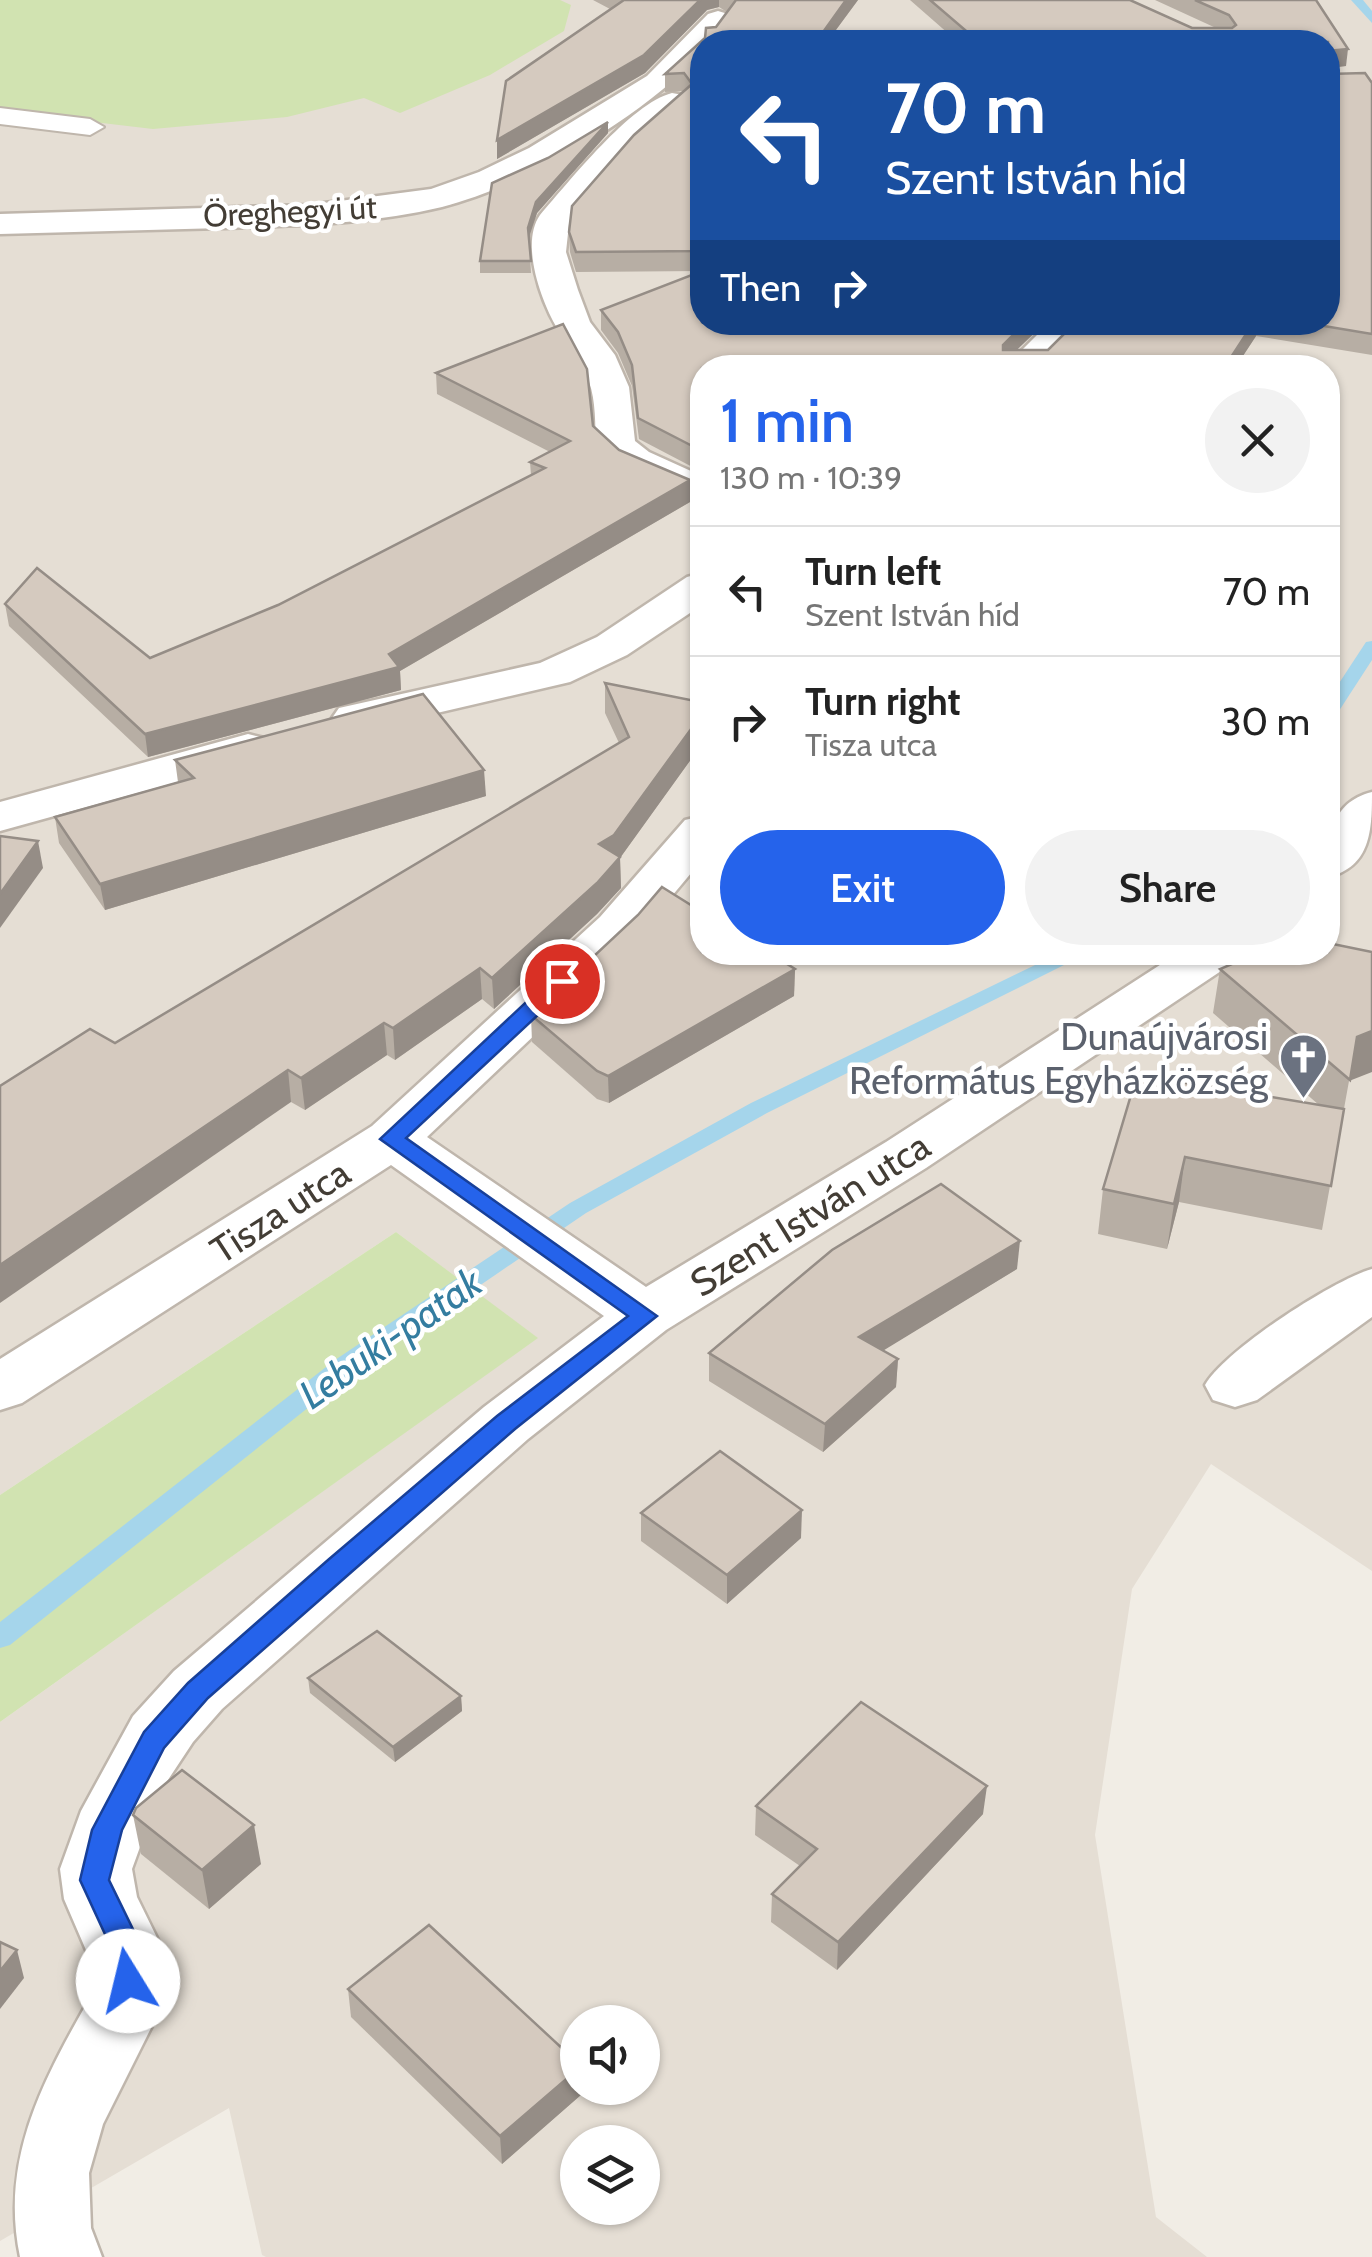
<!DOCTYPE html>
<meta charset="utf-8">
<style>
body{margin:0;font-family:Cabin,sans-serif;background:#f2f2f2;color:#222;height:100vh;display:flex;flex-direction:column;font-size:38px;white-space:nowrap}
*{box-sizing:border-box;margin:0}
p{font-size:32px;color:#767676}
.icon{flex:none;width:55px;height:55px;fill:none;stroke:currentColor;stroke-width:2;stroke-linecap:round;stroke-linejoin:round}
.map{position:relative;flex:1;overflow:hidden}
.sheet{position:absolute;left:690px;top:355px;width:650px;height:610px;display:flex;flex-direction:column;background:#fff;border-radius:40px;box-shadow:0 2px 8px #0004}
.sheet>*{flex:none}
.hud{position:absolute;left:690px;top:30px;width:650px;height:305px;border-radius:40px;box-shadow:0 2px 8px #0004;background:#1a4fa0;color:#fff;overflow:hidden}
.tools{position:absolute;left:560px;top:2005px;display:grid;gap:20px}
.tools a{display:grid;place-items:center;width:100px;height:100px;border-radius:50%;background:#fff;box-shadow:0 2px 8px #0004;font-size:50px}
.pin{position:absolute;display:grid;place-items:center;width:85px;height:85px;color:#fff;margin:-42px;border:5px solid #fff;border-radius:50%;box-shadow:0 2px 10px #0007}
.me{position:absolute;width:110px;margin:-55px;rotate:351deg;stroke-linejoin:round;filter:drop-shadow(0 0 8px #0008)}
.turn{display:flex;align-items:center;gap:35px;height:210px;padding:0 30px;font-size:45px}
.turn .icon{width:130px;height:130px;stroke-width:2.5}
.turn b{display:block;font-size:70px;line-height:85px}
.then{display:flex;align-items:center;height:95px;padding:0 30px;background:#0003;gap:20px;font-size:38px}
.round{display:grid;place-items:center;flex:none;width:105px;height:105px;border-radius:52px;background:#f2f2f2}
.overview{display:flex;align-items:center;justify-content:space-between;height:170px;padding:0 30px}
h1{font-size:60px;font-weight:600;line-height:75px;color:#2563eb}
.cta{display:flex;gap:20px;margin-top:auto;padding:20px 30px}
.cta a{flex:1;height:115px;border-radius:60px;background:#2563eb;color:#fff;font-size:40px;font-weight:600;line-height:115px;text-align:center}
.cta a+a{background:#f2f2f2;color:#222}
ul{padding:0;list-style:none}
li{display:flex;align-items:center;gap:30px;height:130px;padding:0 30px;border-top:2px solid #e0e0e0}
li div{flex:1}
li b{display:block;font-size:38px}
li em{font-style:normal}
.map>svg:first-child{display:block}
.residential{fill:#e5ded4;fill-rule:evenodd}
.green{fill:#d1e3b1}
.lines{fill:none;stroke-linecap:round;stroke-linejoin:round}
.stream{fill:#a5d5eb;fill-rule:evenodd}
.lane-casing{stroke:#bfb6ac;stroke-width:4}
.street-casing{stroke:#bfb6ac;stroke-width:5}
.lane{fill:#fff;fill-rule:evenodd}
.street{fill:#fff;fill-rule:evenodd}
.wall{fill:#b7aea4}
.shaded-wall{fill:#958d86}
.building{fill:#d5cabf;stroke:#958d86;stroke-width:2.5}
.route{fill:#2563eb;stroke:#184099;stroke-width:2.5}
.labels{text-anchor:middle;dominant-baseline:central;stroke-width:9;stroke-linejoin:round;paint-order:stroke}
.far-street-label{font-size:32px;fill:#433d35;stroke:#fff}
.worship-label{font-size:38px;fill:#5b616d;stroke:#fff;text-anchor:end}
.street-label{font-size:38px;fill:#433d35;stroke:#fff}
.water-label{font-size:40px;font-style:italic;fill:#347da0;stroke:#fff}
</style>
<div class="map">
<svg width="1372" height="2257" viewBox="0 0 1372 2257">
<rect width="100%" height="100%" fill="#f1ede5"/>
<path class="residential" d="M 0,0 L 1372,0 L 1372,1571 L 1211,1464 L 1132,1589 L 1095,1835 L 1156,2217 L 1207,2257 L 266,2257 L 262,2255 L 229,2108 L 0,2241 L 0,1722 L 537,1338 L 396,1232 L 0,1495 ZM 702,42 L 1328,42 L 1328,322 L 702,322 ZM 702,368 L 1328,368 L 1328,952 L 702,952 ZM 578,2022 L 642,2022 L 642,2088 L 578,2088 ZM 578,2142 L 642,2142 L 642,2208 L 578,2208 Z"/>
<g class="green">
<polygon points="0,0 560,0 571,5 564,31 490,75 400,113 364,98 287,117 153,129 0,111"/>
<polygon points="396,1232 538,1338 0,1722 0,1495"/>
</g>
<g class="lines">
<g class="stream">
<polygon points="1351,0 1363,0 1372,11 1372,23"/>
<polygon points="1372,641 1372,660 1335,717 1328,718 1328,700 1366,642"/>
<polygon points="1062,952 1090,952 767,1113 586,1213 353,1372 10,1645 0,1648 0,1622 335,1360 570,1203 751,1103"/>
</g>
<defs>
<polygon id="lane" points="0,108 90,119 104,127 90,135 0,124"/>
<g id="street">
<path d="M 718,11 L 728,14 L 733,20 L 713,42 L 702,42 L 702,53 C 642,117 528,185 442,207 C 371,224 294,226 222,228 C 148,230 74,232 0,234 L 0,214 L 309,205 L 431,189 L 479,172 L 529,148 L 647,76 L 708,14 Z"/>
<path d="M 672,93 L 683,95 L 688,102 L 632,151 L 569,224 L 566,252 L 578,290 L 590,322 L 615,355 L 629,387 L 635,441 L 649,452 L 702,476 L 702,503 L 621,468 L 596,445 C 595,425 596,401 589,382 C 582,361 569,347 557,328 C 541,301 520,243 540,215 C 569,182 631,103 672,93 Z"/>
<polygon points="1050,322 1090,322 1044,368 1004,368"/>
<polygon points="702,573 702,605 627,655 570,682 355,732 339,728 332,718 339,708 540,663 597,637 687,577"/>
<polygon points="248,734 264,738 271,748 264,758 0,831 0,802"/>
<path d="M 1372,792 C 1372,829 1371,867 1328,877 C 1328,839 1329,803 1372,792 Z"/>
<path d="M 702,816 L 702,860 L 636,939 L 427,1137 L 646,1287 L 886,1142 L 1180,952 L 1240,952 L 1233,963 L 926,1168 L 666,1330 L 528,1439 L 222,1709 L 193,1742 L 160,1792 L 132,1869 L 137,1897 L 163,1950 L 167,1981 L 161,2008 L 103,2124 L 89,2173 L 91,2228 L 102,2257 L 20,2257 C 0,2162 41,2084 87,2003 L 92,1964 L 64,1899 L 60,1869 L 81,1811 L 133,1716 L 174,1671 L 484,1407 L 604,1316 L 391,1165 L 22,1403 L 0,1410 L 0,1359 L 372,1126 L 600,917 L 685,820 Z"/>
<path d="M 1372,1269 L 1372,1317 L 1257,1400 L 1235,1407 L 1213,1400 L 1205,1385 C 1224,1351 1333,1280 1372,1269 Z"/>
</g>
</defs>
<use href="#lane" class="lane-casing"/>
<use href="#street" class="street-casing"/>
<use href="#lane" class="lane"/>
<use href="#street" class="street"/>
</g>
<g class="wall">
<polygon points="593,0 858,0 827,42 702,42 702,271 576,272 570,252 569,232 684,91 665,92 665,74 716,27 727,12 719,7 707,10 645,73 497,159 497,140 610,9"/>
<polygon points="910,0 1130,0 1192,28 1216,28 1155,0 1316,0 1346,66 1328,68 1328,74 1372,83 1372,355 1256,336 1235,368 702,368 702,472 639,439 632,386 618,353 601,330 601,310 1017,350 1048,350 1076,322 1328,322 1328,42 958,42"/>
<polygon points="608,122 608,133 537,213 529,238 531,273 480,273 480,261 548,158"/>
<polygon points="436,373 593,426 619,450 690,480 690,502 400,671 401,690 148,757 9,626 5,604 150,658 278,605 531,475 530,462 550,452 437,394"/>
<polygon points="605,683 690,700 702,693 702,744 620,858 621,888 597,914 494,1009 482,999 395,1060 387,1055 305,1110 291,1102 115,1043 619,743 605,713"/>
<polygon points="175,760 486,796 105,910 59,843 55,817 178,782"/>
<polygon points="1328,952 1349,1081 1322,1230 1179,1202 1167,1249 1098,1234 1103,1189 1319,1105 1213,1013 1220,969"/>
<polygon points="795,969 794,996 609,1103 597,1099 532,1042 531,1015"/>
<polygon points="1017,1269 883,1350 898,1359 896,1387 823,1452 709,1381 709,1353"/>
<polygon points="641,1513 801,1538 727,1604 641,1541"/>
<polygon points="308,1678 461,1696 462,1711 395,1762 310,1693"/>
<polygon points="756,1806 983,1814 837,1970 771,1922 772,1894 800,1866 755,1835"/>
<polygon points="133,1815 261,1864 209,1909 141,1854"/>
<polygon points="348,1989 582,2094 502,2164 351,2017"/>
</g>
<g class="shaded-wall">
<polygon points="700,0 719,0 719,7 707,10 645,73 497,159 497,140"/>
<polygon points="846,0 858,0 827,42 816,42"/>
<polygon points="1348,49 1346,66 1328,68 1328,51"/>
<polygon points="608,122 608,133 537,213 528,240 528,228 536,202"/>
<polygon points="1026,322 1046,322 1001,365 1003,345"/>
<polygon points="1254,322 1258,322 1256,336 1235,368 1224,368"/>
<polygon points="690,480 690,502 400,671 401,690 148,757 145,734 389,654"/>
<polygon points="702,714 702,744 620,858 621,888 597,914 494,1009 492,978"/>
<polygon points="484,770 486,796 105,910 100,884"/>
<polygon points="38,841 43,868 0,928 0,894"/>
<polygon points="480,968 482,999 395,1060 393,1028"/>
<polygon points="795,969 794,996 609,1103 608,1076"/>
<polygon points="384,1023 387,1055 305,1110 301,1078"/>
<polygon points="1372,1031 1372,1072 1349,1081 1357,1037"/>
<polygon points="288,1070 291,1102 0,1303 0,1265"/>
<polygon points="1185,1157 1179,1202 1167,1249 1174,1204"/>
<polygon points="1020,1241 1017,1269 858,1366 859,1337"/>
<polygon points="898,1359 896,1387 823,1452 825,1424"/>
<polygon points="802,1510 801,1538 727,1604 727,1575"/>
<polygon points="461,1696 462,1711 395,1762 393,1747"/>
<polygon points="987,1786 983,1814 837,1970 838,1942"/>
<polygon points="254,1825 261,1864 209,1909 202,1870"/>
<polygon points="17,1950 24,1978 0,2009 0,1971"/>
<polygon points="578,2069 578,2088 582,2088 582,2094 502,2164 500,2136"/>
</g>
<g class="building">
<polygon points="624,0 700,0 644,55 497,140 506,81"/>
<polygon points="736,0 846,0 816,42 702,42 702,251 576,252 569,232 572,206 634,135 692,84 684,73 665,74 705,38 706,28 716,27"/>
<polygon points="930,0 1130,0 1192,28 1232,28 1236,25 1229,15 1195,0 1316,0 1348,49 1328,51 1328,74 1365,73 1372,83 1372,334 1300,322 1328,322 1328,42 1094,42 1095,41 1078,42 979,42"/>
<polygon points="608,122 536,202 528,228 531,261 480,261 492,183 548,158"/>
<polygon points="702,271 702,322 1026,322 1003,345 1003,350 1048,350 1076,322 1254,322 1224,368 702,368 702,451 638,418 632,365 618,332 601,310"/>
<polygon points="563,324 587,369 593,426 619,450 690,480 389,654 399,667 145,734 5,604 37,568 150,658 278,605 545,468 530,462 570,441 436,373"/>
<polygon points="605,683 690,700 702,693 702,714 614,835 599,844 620,857 597,883 492,978 480,968 393,1028 384,1023 301,1078 288,1070 0,1265 0,1086 90,1029 115,1043 629,737"/>
<polygon points="423,694 484,770 100,884 55,817 194,778 175,760"/>
<polygon points="0,836 38,841 0,894"/>
<polygon points="662,887 702,912 702,952 768,952 795,969 608,1076 597,1071 531,1015 638,915"/>
<polygon points="1328,943 1372,952 1372,1031 1357,1037 1350,1080 1220,969 1260,952 1328,952"/>
<polygon points="1137,1075 1344,1109 1331,1186 1185,1157 1174,1204 1103,1189"/>
<polygon points="941,1184 1020,1241 859,1337 898,1359 825,1424 709,1353 832,1250"/>
<polygon points="720,1451 802,1510 727,1575 641,1513"/>
<polygon points="377,1631 461,1696 393,1747 308,1678"/>
<polygon points="861,1702 987,1786 838,1942 772,1894 817,1849 756,1806"/>
<polygon points="182,1770 254,1825 202,1870 133,1815 136,1808"/>
<polygon points="429,1925 578,2063 578,2069 500,2136 348,1989"/>
<polygon points="0,1942 17,1950 0,1971"/>
</g>
<polygon class="route" points="562,975 572,981 569,986 406,1138 657,1316 515,1429 348,1575 208,1698 164,1748 122,1830 109,1880 147,1958 139,1990 128,1994 117,1990 112,1981 116,1958 80,1880 92,1830 144,1732 188,1683 328,1560 497,1416 628,1316 380,1139 554,976"/>
<defs>
<symbol id="church-pin" viewBox="-11 -11 22 30"><path d="M0 17L-7.5 6A9.5 9.5 0 1 1 7.5 6Z" fill="#6b7280" stroke="#fff"/><path d="M-1.2-6h2.4v3.5h3.3v2.4h-3.3V6h-2.4V-.1h-3.3v-2.4h3.3Z" fill="#fff"/></symbol>
</defs>
<g fill-rule="evenodd">
<use href="#church-pin" x="1276" y="1030" width="55" height="75"/>
</g>
<g class="labels">
<g class="far-street-label">
<text transform="translate(290 211) rotate(-3)">Öreghegyi út</text>
</g>
<g class="worship-label">
<text x="1268" y="1036">Dunaújvárosi<tspan x="1268" dy="44">Református Egyházközség</tspan></text>
</g>
<g class="street-label">
<text transform="translate(280 1211) rotate(-33)">Tisza utca</text>
<text transform="translate(810 1214) rotate(-32)">Szent István utca</text>
</g>
<g class="water-label">
<text transform="translate(390 1338) rotate(-35)">Lebuki-patak</text>
</g>
</g>
</svg>
<div class="tools">
<a><svg class="icon" aria-label="sound" viewBox="0 0 24 24"><path d="M4 9h4l5-4v14l-5-4H4zM17 9q2 3 0 6"/></svg></a>
<a><svg class="icon" aria-label="layers" viewBox="0 0 24 24"><path d="M12 4l9 5-9 5-9-5zM3 14l9 5 9-5"/></svg></a>
</div>
<div class="pin" style="left:562px;top:981px;background:#d93025"><svg class="icon" aria-label="arrive" viewBox="0 0 24 24"><path d="M6 21V4h12l-3 4 3 4H6"/></svg></div>
<svg class="me" style="left:128px;top:1981px" viewBox="-20 -20 40 40"><circle r="19" fill="#fff"/><path d="M0-13L10 11 0 6-10 11z" fill="#2563eb"/></svg>
<div class="hud">
<div class="turn"><svg class="icon" aria-label="left" viewBox="0 0 24 24"><path d="M17 20v-9H6M10 6l-5 5 5 5"/></svg><div><b>70 m</b>Szent István híd</div></div>
<div class="then">Then<svg class="icon" aria-label="right" viewBox="0 0 24 24"><path d="M7 20v-9h11M14 6l5 5-5 5"/></svg></div>
</div>
<section class="sheet">
<div class="overview"><div><h1>1 min</h1><p>130 m · 10:39</p></div><a class="round"><svg class="icon" aria-label="close" viewBox="0 0 24 24"><path d="M6 6l12 12M18 6L6 18"/></svg></a></div>
<ul>
<li><svg class="icon" aria-label="left" viewBox="0 0 24 24"><path d="M17 20v-9H6M10 6l-5 5 5 5"/></svg><div><b>Turn left</b><p>Szent István híd</p></div><em>70 m</em></li>
<li><svg class="icon" aria-label="right" viewBox="0 0 24 24"><path d="M7 20v-9h11M14 6l5 5-5 5"/></svg><div><b>Turn right</b><p>Tisza utca</p></div><em>30 m</em></li>
</ul>
<div class="cta"><a>Exit</a><a>Share</a></div>
</section>
</div>
